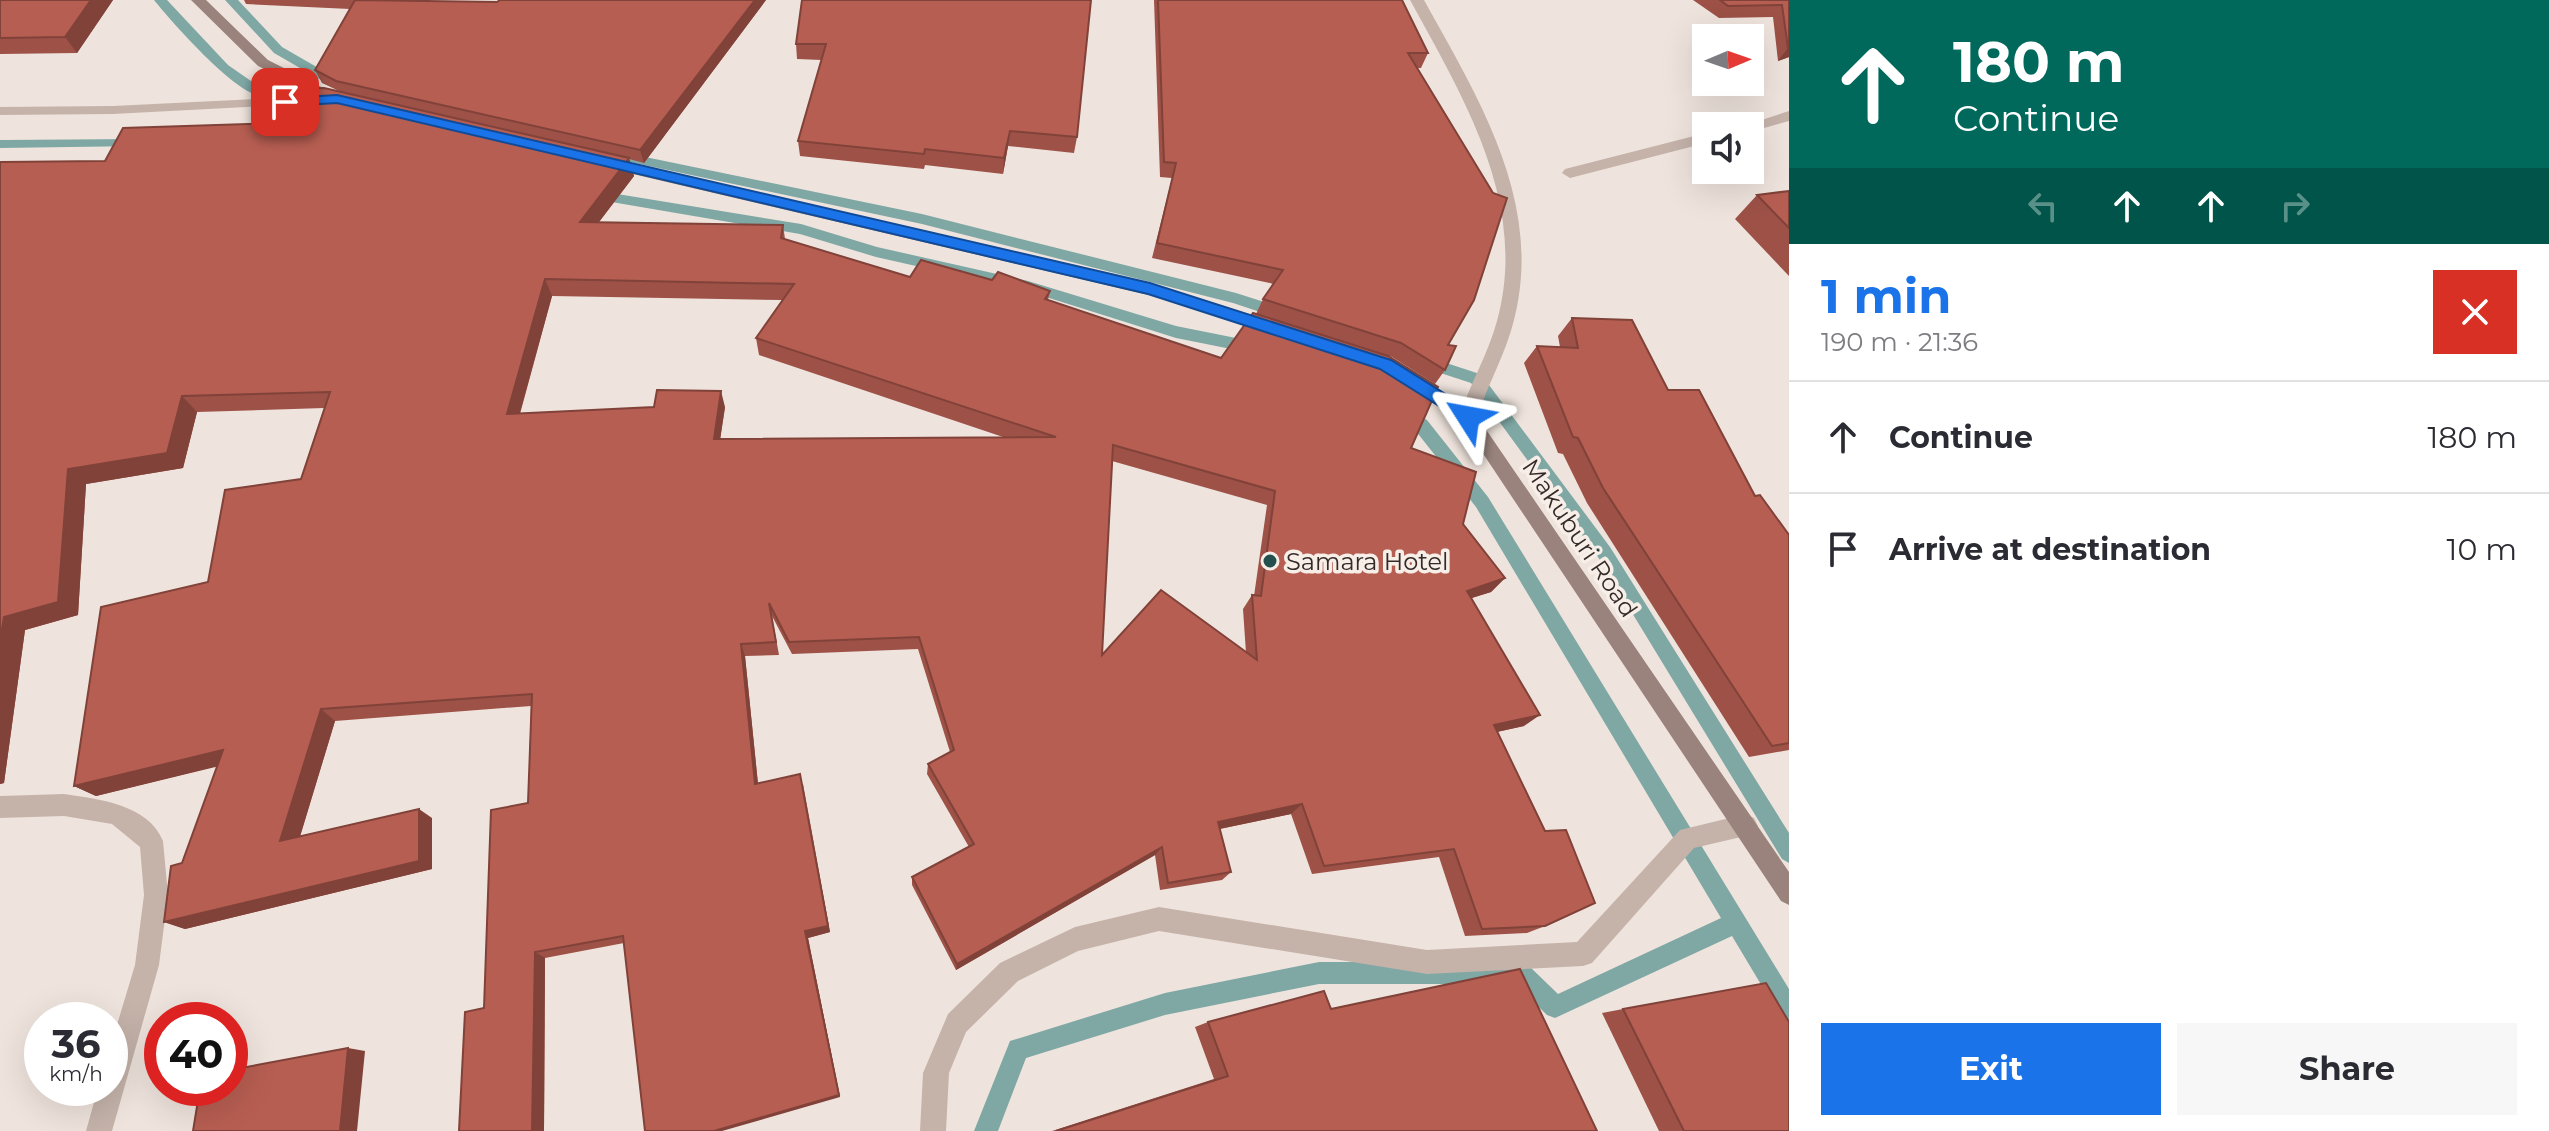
<!DOCTYPE html>
<meta charset="utf-8">
<style>
body{margin:0;font-family:Montserrat,sans-serif;background:#f7f7f7;color:#2b2b33;height:100vh;display:flex;flex-direction:column;font-size:30px;white-space:nowrap}
*{box-sizing:border-box;margin:0}
p{font-size:26px;color:#7c7c81}
.icon{flex:none;width:44px;height:44px;fill:none;stroke:currentColor;stroke-width:2;stroke-linecap:round;stroke-linejoin:round}
.map{position:relative;flex:1;overflow:hidden}
.details{display:flex;flex-direction:column;background:#fff;width:760px}
.details>*{flex:none}
.hud{background:#00695c;color:#fff;overflow:hidden}
.needle{width:52px;rotate:88deg}
.buttons{position:absolute;left:1692px;top:24px;display:grid;gap:16px}
.buttons a{display:grid;place-items:center;width:72px;height:72px;border-radius:0px;background:#fff;box-shadow:0 8px 32px #0002;font-size:40px}
.speed{position:absolute;left:24px;top:1002px;display:flex;gap:16px;font-size:40px;font-weight:700;text-align:center}
.speed>*{display:grid;place-content:center;width:104px;height:104px;border-radius:50%;background:#fff;box-shadow:0 8px 32px #0002;line-height:1}
.speed small{font-size:20px;font-weight:400}
.speed .limit{border:12px solid #d22;background:#fff;color:#111}
.pin{position:absolute;display:grid;place-items:center;width:68px;height:68px;color:#fff;margin:-34px;border-radius:16px;box-shadow:0 4px 12px #0006}
.me{position:absolute;width:88px;margin:-44px;rotate:304deg;stroke-linejoin:round;filter:drop-shadow(0 0 6px #0008)}
.turn{display:flex;align-items:center;gap:28px;height:168px;padding:0 32px;font-size:36px}
.turn .icon{width:104px;height:104px;stroke-width:2.5}
.turn b{display:block;font-size:56px;line-height:68px}
.lanes{display:flex;align-items:center;height:76px;padding:0 32px;background:#0003;justify-content:center;gap:40px;direction:ltr}
.lanes .off{opacity:.35}
.round{display:grid;place-items:center;flex:none;width:84px;height:84px;border-radius:0px;background:#f7f7f7}
.summary{display:flex;align-items:center;justify-content:space-between;height:136px;padding:0 32px}
h1{font-size:48px;font-weight:700;line-height:60px;color:#1a73e8}
.primary-button{display:flex;gap:16px;margin-top:auto;padding:16px 32px}
.primary-button a{flex:1;height:92px;border-radius:0px;background:#1a73e8;color:#fff;font-size:32px;font-weight:700;line-height:92px;text-align:center}
.primary-button a+a{background:#f7f7f7;color:#2b2b33}
ul{padding:0;list-style:none}
li{display:flex;align-items:center;gap:24px;height:112px;padding:0 32px;border-top:2px solid #e1e1e2}
li div{flex:1}
li b{display:block;font-size:30px}
li em{font-style:normal}
main{display:flex;flex:1;min-height:0}
.map>svg:first-child{display:block}
.lines{fill:none;stroke-linecap:round;stroke-linejoin:round}
.stream{fill:#7fa8a5;fill-rule:evenodd}
.lane{fill:#c5b3aa;fill-rule:evenodd}
.street{fill:#c5b3aa;fill-rule:evenodd}
.secondary{fill:#99837c;fill-rule:evenodd}
.wall{fill:#9d5147;fill-rule:evenodd}
.shaded-wall{fill:#804239}
.building{fill:#b75e52;stroke:#804239;stroke-width:2;fill-rule:evenodd}
.route{fill:#1a73e8;stroke:#114b97;stroke-width:2}
.poi-dot{fill:#23504e;stroke:#f7eee8;stroke-width:3}
.labels{text-anchor:middle;dominant-baseline:central;stroke-width:7;stroke-linejoin:round;paint-order:stroke}
.street-label{font-size:24px;fill:#342b29;stroke:#f7eee8}
.poi-label{font-size:24px;fill:#342b29;stroke:#f7eee8;text-anchor:start}
</style>
<main>
<div class="map">
<svg width="1789" height="1131" viewBox="0 0 1789 1131">
<rect width="100%" height="100%" fill="#efe4dd"/>
<g class="lines">
<g class="stream">
<path d="M 154,0 L 167,0 L 228,65 L 264,90 L 264,96 C 239,99 171,21 154,0 Z"/>
<polygon points="225,0 238,0 282,47 341,81 341,87 333,87 274,53"/>
<polygon points="137,139 142,140 142,146 0,148 0,140"/>
<polygon points="621,152 922,214 1236,293 1286,309 1289,313 1281,319 1233,303 922,224 616,159 616,153"/>
<polygon points="593,190 801,224 877,247 1028,281 1176,326 1256,342 1264,348 1256,354 1176,338 1027,291 876,257 800,234 588,198 588,192"/>
<polygon points="1422,355 1489,377 1489,385 1610,547 1789,833 1789,863 1782,859 1598,557 1471,383 1416,365 1414,361 1416,357"/>
<polygon points="1403,407 1427,420 1488,497 1789,989 1789,1021 1781,1018 1732,936 1555,1018 1547,1015 1515,984 1319,984 1165,1015 1026,1058 998,1131 974,1131 1010,1041 1165,993 1319,962 1520,962 1528,965 1558,994 1721,918 1476,507 1415,430 1395,413 1397,409"/>
</g>
<g class="lane">
<polygon points="1789,111 1789,121 1750,132 1750,126 1743,126"/>
<polygon points="1706,133 1706,143 1570,178 1562,173 1565,169"/>
</g>
<g class="street">
<path d="M 1410,0 L 1424,0 C 1479,99 1544,203 1514,320 C 1506,353 1488,384 1477,417 L 1468,424 L 1459,417 C 1470,384 1488,354 1497,321 C 1529,204 1464,99 1410,0 Z"/>
<polygon points="316,96 323,100 321,103 113,114 0,115 0,107 113,106"/>
<path d="M 64,794 C 98,799 148,804 163,841 L 168,895 L 159,965 L 112,1131 L 86,1131 L 98,1088 L 110,1088 L 110,1048 L 135,965 L 144,895 L 140,847 L 112,824 L 64,816 L 0,818 L 0,796 Z"/>
<polygon points="1746,814 1754,818 1758,826 1754,834 1694,848 1592,963 1583,966 1427,974 1159,931 1078,951 1018,981 966,1032 949,1073 946,1131 920,1131 923,1073 948,1014 1000,963 1075,927 1159,907 1427,950 1577,942 1680,830"/>
</g>
<g class="secondary">
<polygon points="191,0 206,0 268,60 347,100 345,103 335,103 258,66"/>
<polygon points="608,159 1150,283 1278,323 1281,327 1272,333 1149,295 603,167 603,161"/>
<polygon points="1414,374 1474,412 1789,872 1789,905 1781,901 1462,422 1408,386 1405,381 1408,376"/>
</g>
</g>
<g class="wall">
<polygon points="0,0 113,0 77,53 0,54"/>
<path d="M 244,0 L 416,0 L 415,1 L 497,2 L 500,0 L 766,0 L 644,163 L 629,159 L 634,176 L 599,222 L 783,225 L 785,239 L 910,277 L 992,280 L 1050,291 L 1048,300 L 1221,358 L 1256,314 L 1263,299 L 1274,284 L 1152,258 L 1172,178 L 1160,177 L 1154,0 L 1402,0 L 1428,53 L 1421,68 L 1418,68 L 1448,345 L 1445,370 L 1435,384 L 1392,357 L 1273,319 L 1411,448 L 1463,524 L 1505,578 L 1491,592 L 1471,598 L 1524,726 L 1497,732 L 1545,926 L 1527,933 L 1465,936 L 1439,857 L 1312,874 L 1291,814 L 1220,829 L 1231,872 L 1222,880 L 1160,890 L 1155,855 L 956,970 L 912,885 L 912,877 L 969,847 L 927,774 L 928,764 L 950,752 L 918,649 L 792,654 L 772,616 L 779,655 L 745,656 L 758,784 L 803,784 L 830,932 L 808,938 L 840,1097 L 624,943 L 545,958 L 544,1131 L 459,1131 L 528,803 L 531,706 L 335,721 L 300,836 L 432,818 L 432,869 L 185,929 L 164,922 L 182,863 L 217,766 L 96,796 L 74,786 L 208,582 L 301,479 L 324,408 L 197,412 L 183,468 L 86,484 L 78,615 L 25,630 L 4,783 L 0,784 L 0,162 L 105,161 L 278,123 L 339,91 L 322,83 L 315,70 L 350,9 L 246,4 ZM 552,296 L 782,300 L 756,338 L 759,355 L 1006,438 L 720,439 L 725,407 L 520,414 ZM 1112,461 L 1267,505 L 1254,596 L 1252,595 L 1243,609 L 1246,653 L 1102,655 Z"/>
<polygon points="802,0 1077,137 1074,153 1008,146 1003,174 925,165 924,169 800,156 798,141 822,60 797,59 796,44"/>
<polygon points="1693,0 1789,0 1789,57 1778,61 1773,17 1719,18"/>
<polygon points="1789,191 1789,276 1735,219 1757,195"/>
<polygon points="1572,318 1668,390 1755,496 1789,535 1789,750 1749,757 1587,503 1563,454 1558,453 1524,363 1537,346 1560,347 1558,336"/>
<polygon points="1331,1009 1597,1131 1052,1131 1214,1079 1195,1027 1208,1022"/>
<polygon points="1623,1009 1789,1131 1659,1131 1602,1013"/>
</g>
<g class="shaded-wall">
<polygon points="91,0 113,0 77,53 65,37"/>
<polygon points="755,0 766,0 644,163 640,150"/>
<polygon points="1788,48 1789,48 1789,57 1778,61"/>
<polygon points="1010,131 1008,146 1003,174 1004,158"/>
<polygon points="629,158 634,176 586,239 580,222"/>
<polygon points="545,279 552,296 515,430 507,414"/>
<polygon points="721,391 725,407 718,454 714,439"/>
<polygon points="182,396 197,412 183,468 86,484 78,615 25,630 4,783 0,784 0,642 4,617 68,469"/>
<polygon points="1505,578 1491,592 1453,604 1467,591"/>
<polygon points="741,644 745,656 759,794 755,784"/>
<polygon points="321,709 335,721 296,850 280,841"/>
<polygon points="1540,715 1524,726 1478,736 1494,725"/>
<polygon points="223,750 240,761 96,796 74,786"/>
<polygon points="800,774 830,932 808,938 840,1097 722,1131 714,1131 805,931"/>
<polygon points="1302,804 1291,814 1209,831 1218,822"/>
<polygon points="419,809 432,818 432,869 185,929 164,922"/>
<polygon points="1162,847 1155,855 956,970 957,964"/>
<polygon points="535,952 545,958 544,1131 532,1131"/>
<polygon points="348,1048 365,1051 357,1131 340,1131"/>
</g>
<g class="building">
<polygon points="0,0 91,0 65,37 0,38"/>
<polygon points="355,0 497,2 500,0 755,0 640,150 336,81 315,70"/>
<polygon points="802,0 1091,0 1077,137 1010,131 1004,158 925,149 924,154 798,141 826,44 796,44"/>
<polygon points="1158,0 1402,0 1428,53 1408,53 1493,193 1507,198 1474,300 1448,345 1456,346 1445,370 1401,343 1263,299 1283,270 1157,243 1176,163 1164,162"/>
<polygon points="1720,0 1789,0 1789,48 1788,48 1782,5 1728,6"/>
<path d="M 324,88 L 629,158 L 580,222 L 783,225 L 781,238 L 910,277 L 921,260 L 992,280 L 998,272 L 1050,291 L 1045,299 L 1221,358 L 1253,313 L 1388,356 L 1438,387 L 1411,448 L 1476,472 L 1463,524 L 1505,578 L 1467,591 L 1540,715 L 1494,725 L 1545,831 L 1566,830 L 1595,903 L 1545,926 L 1482,929 L 1454,849 L 1324,866 L 1302,804 L 1218,822 L 1231,872 L 1168,883 L 1162,847 L 957,964 L 912,877 L 974,844 L 928,764 L 954,750 L 919,637 L 789,642 L 769,603 L 776,642 L 741,644 L 755,784 L 800,774 L 828,926 L 805,931 L 839,1095 L 714,1131 L 645,1131 L 623,936 L 535,952 L 532,1131 L 459,1131 L 465,1012 L 484,1008 L 491,810 L 528,803 L 532,694 L 321,709 L 280,841 L 419,809 L 419,861 L 164,922 L 171,866 L 182,863 L 223,750 L 74,786 L 101,607 L 208,582 L 225,490 L 301,479 L 330,392 L 182,396 L 167,453 L 68,469 L 58,602 L 4,617 L 0,642 L 0,162 L 105,161 L 123,128 L 278,123 L 298,89 ZM 545,279 L 794,284 L 756,338 L 1056,437 L 714,439 L 721,391 L 657,390 L 654,407 L 507,414 ZM 1113,445 L 1275,491 L 1261,596 L 1252,595 L 1257,660 L 1161,590 L 1102,655 Z"/>
<polygon points="1789,191 1789,228 1757,195"/>
<polygon points="1572,318 1632,320 1668,390 1699,390 1755,496 1760,495 1789,535 1789,743 1772,746 1603,488 1578,438 1573,437 1537,346 1578,348"/>
<polygon points="1520,969 1597,1131 1056,1131 1228,1076 1208,1022 1324,991 1331,1009"/>
<polygon points="1766,983 1789,1022 1789,1131 1684,1131 1623,1009"/>
<polygon points="348,1048 340,1131 193,1131 200,1088 230,1088 230,1070"/>
</g>
<polygon class="route" points="337,95 1150,283 1391,360 1474,412 1477,417 1474,421 1463,421 1380,369 1148,294 337,103 285,106 279,102 285,98"/>
<circle class="poi-dot" cx="1270" cy="561" r="8"/>
<g class="labels">
<g class="street-label">
<text transform="translate(1580 538) rotate(56)">Makuburi Road</text>
</g>
<g class="poi-label">
<text x="1286" y="561">Samara Hotel</text>
</g>
</g>
</svg>
<div class="buttons">
<a><svg class="needle" viewBox="-14 -14 28 28"><path d="M0-13l5 13h-10z" fill="#e53935"/><path d="M0 13l5-13h-10z" fill="#7c7c81"/></svg></a>
<a><svg class="icon" aria-label="sound" viewBox="0 0 24 24"><path d="M4 9h4l5-4v14l-5-4H4zM17 9q2 3 0 6"/></svg></a>
</div>
<div class="speed"><div>36<small>km/h</small></div><div class="limit">40</div></div>
<div class="pin" style="left:285px;top:102px;background:#d93025"><svg class="icon" aria-label="arrive" viewBox="0 0 24 24"><path d="M6 21V4h12l-3 4 3 4H6"/></svg></div>
<svg class="me" style="left:1468px;top:417px" viewBox="-20 -20 40 40"><path d="M0-17L14 15 0 8-14 15z" fill="#1a73e8" stroke="#fff" stroke-width="4"/></svg>
</div>
<section class="details">
<div class="hud">
<div class="turn"><svg class="icon" aria-label="ahead" viewBox="0 0 24 24"><path d="M12 20V5M6 11l6-6 6 6"/></svg><div><b>180 m</b>Continue</div></div>
<div class="lanes"><svg class="icon off" aria-label="left" viewBox="0 0 24 24"><path d="M17 20v-9H6M10 6l-5 5 5 5"/></svg><svg class="icon" aria-label="ahead" viewBox="0 0 24 24"><path d="M12 20V5M6 11l6-6 6 6"/></svg><svg class="icon" aria-label="ahead" viewBox="0 0 24 24"><path d="M12 20V5M6 11l6-6 6 6"/></svg><svg class="icon off" aria-label="right" viewBox="0 0 24 24"><path d="M7 20v-9h11M14 6l5 5-5 5"/></svg></div>
</div>
<div class="summary"><div><h1>1 min</h1><p>190 m · 21:36</p></div><a class="round" style="background:#d93025;color:#fff"><svg class="icon" aria-label="close" viewBox="0 0 24 24"><path d="M6 6l12 12M18 6L6 18"/></svg></a></div>
<ul>
<li><svg class="icon" aria-label="ahead" viewBox="0 0 24 24"><path d="M12 20V5M6 11l6-6 6 6"/></svg><div><b>Continue</b></div><em>180 m</em></li>
<li><svg class="icon" aria-label="arrive" viewBox="0 0 24 24"><path d="M6 21V4h12l-3 4 3 4H6"/></svg><div><b>Arrive at destination</b></div><em>10 m</em></li>
</ul>
<div class="primary-button"><a>Exit</a><a>Share</a></div>
</section>
</main>
